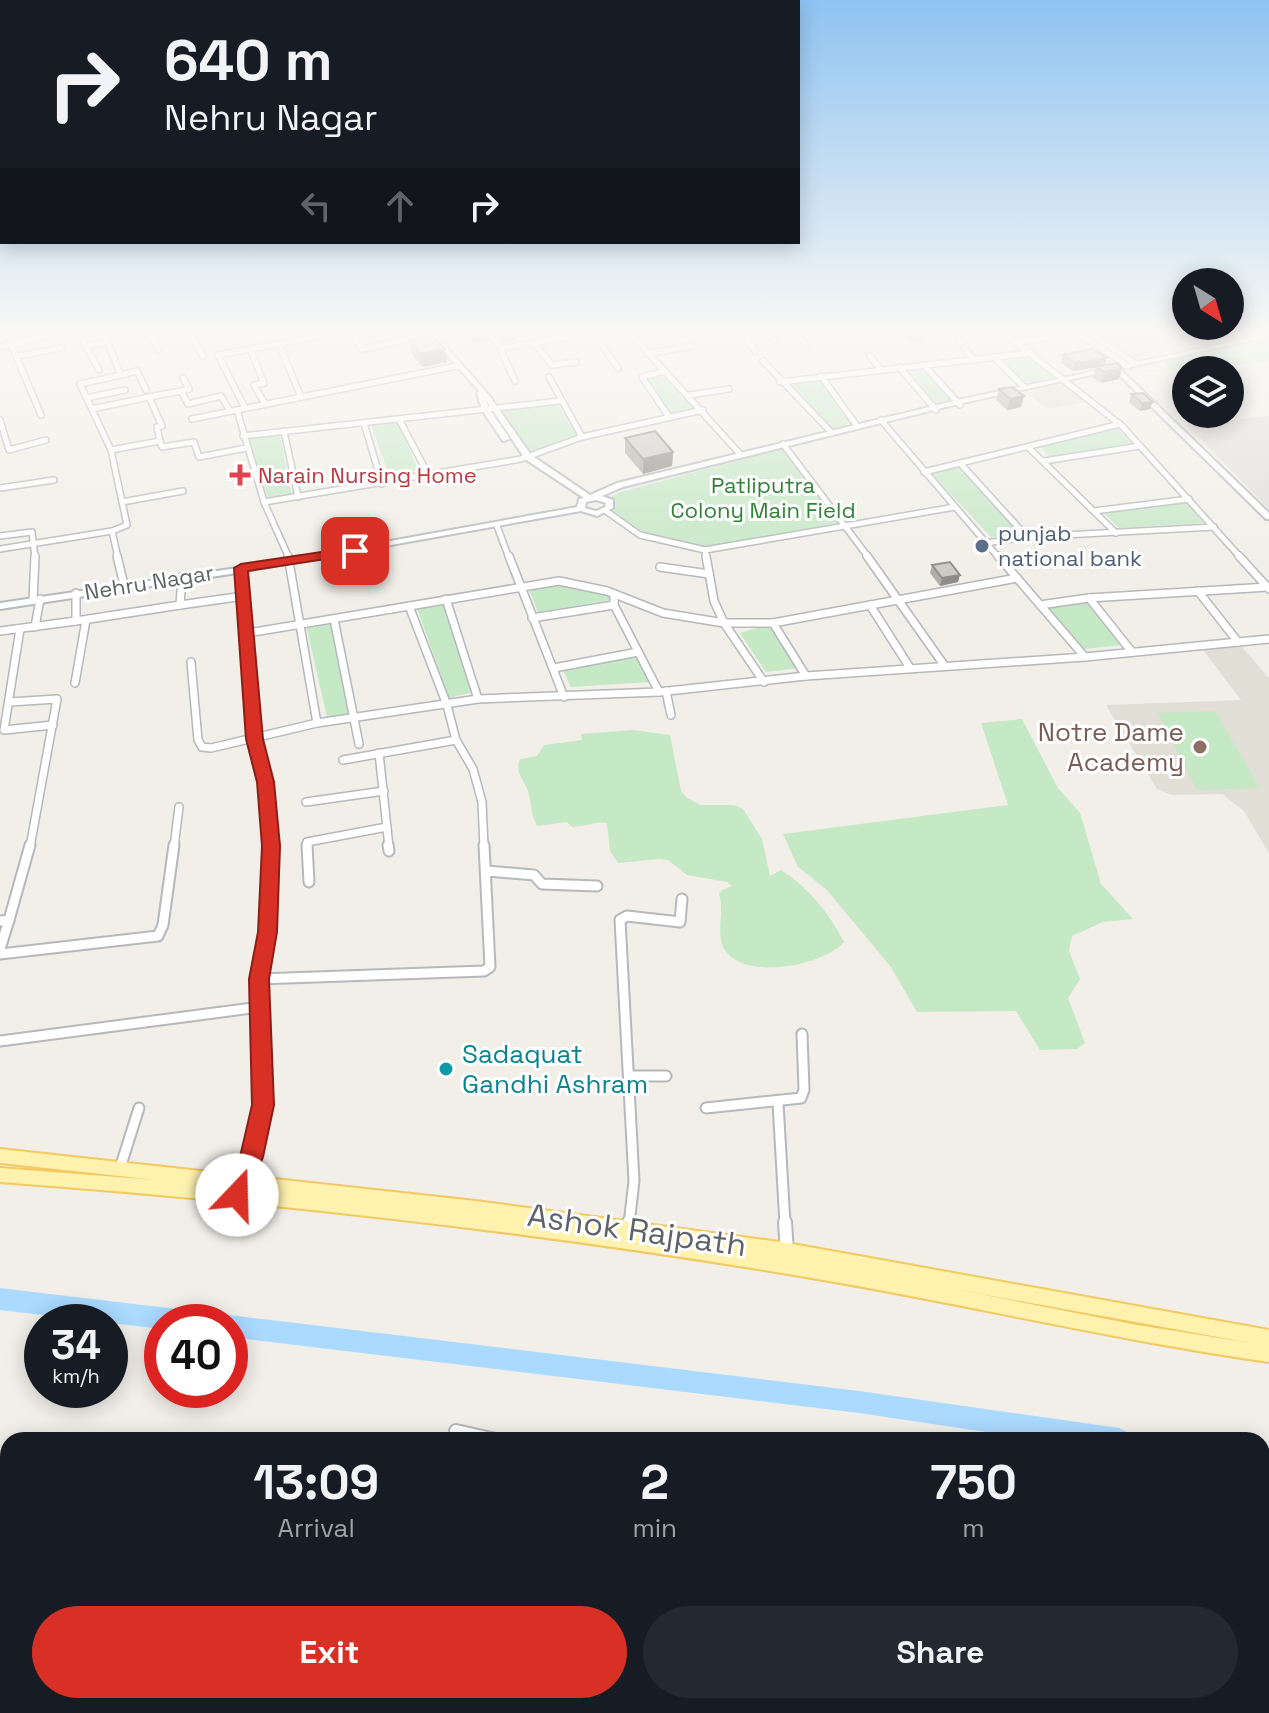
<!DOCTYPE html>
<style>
body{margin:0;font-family:"Space Grotesk",sans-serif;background:#242831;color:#f1f3f6;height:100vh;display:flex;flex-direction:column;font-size:30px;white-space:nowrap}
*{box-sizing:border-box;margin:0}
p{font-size:26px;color:#9ea1a6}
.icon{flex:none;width:44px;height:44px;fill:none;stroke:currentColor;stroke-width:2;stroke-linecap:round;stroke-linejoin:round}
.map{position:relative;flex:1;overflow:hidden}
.details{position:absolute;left:0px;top:1432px;width:1270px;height:282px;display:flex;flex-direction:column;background:#171b24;border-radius:24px 24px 0 0;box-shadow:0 4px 20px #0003}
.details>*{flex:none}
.banner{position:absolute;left:0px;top:0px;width:800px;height:244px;box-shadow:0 4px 20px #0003;background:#171b24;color:#f1f3f6;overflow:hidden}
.needle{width:52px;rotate:143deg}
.buttons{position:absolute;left:1172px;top:268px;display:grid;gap:16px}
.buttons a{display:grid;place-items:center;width:72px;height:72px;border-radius:50%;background:#171b24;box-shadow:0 4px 20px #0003;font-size:40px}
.speed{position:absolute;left:24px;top:1304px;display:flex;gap:16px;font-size:40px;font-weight:700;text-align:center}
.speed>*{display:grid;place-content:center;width:104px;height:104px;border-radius:50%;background:#171b24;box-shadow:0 4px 20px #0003;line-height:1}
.speed small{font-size:20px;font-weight:400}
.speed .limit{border:12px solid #d22;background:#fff;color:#111}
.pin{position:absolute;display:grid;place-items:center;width:68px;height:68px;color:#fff;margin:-34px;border-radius:16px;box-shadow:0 4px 12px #0006}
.me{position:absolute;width:88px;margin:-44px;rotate:21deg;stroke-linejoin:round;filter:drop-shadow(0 0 6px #0008)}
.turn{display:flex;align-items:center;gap:28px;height:168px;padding:0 32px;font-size:36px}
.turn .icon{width:104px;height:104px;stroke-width:2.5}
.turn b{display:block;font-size:56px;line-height:68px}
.lanes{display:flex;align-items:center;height:76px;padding:0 32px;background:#0003;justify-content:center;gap:40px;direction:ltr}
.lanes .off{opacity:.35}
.eta{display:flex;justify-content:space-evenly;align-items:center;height:136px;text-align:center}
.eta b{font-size:48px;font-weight:600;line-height:56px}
.cta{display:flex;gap:16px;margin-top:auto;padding:16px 32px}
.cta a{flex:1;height:92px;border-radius:48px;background:#d93025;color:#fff;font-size:32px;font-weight:600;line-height:92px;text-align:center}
.cta a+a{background:#242831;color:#f1f3f6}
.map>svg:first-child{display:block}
.industrial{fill:#e0deda}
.education{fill:#e1ded6}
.green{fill:#c5e8c5}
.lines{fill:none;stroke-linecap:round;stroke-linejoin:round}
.river{fill:#aadaff;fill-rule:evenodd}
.street-far3-casing{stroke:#b5b8bc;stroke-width:8}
.street-far2-casing{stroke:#b5b8bc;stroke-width:10}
.street-far1-casing{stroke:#b5b8bc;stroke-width:13}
.street-casing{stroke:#b5b8bc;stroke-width:16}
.secondary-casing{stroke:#b6babf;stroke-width:4}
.primary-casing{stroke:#f2c960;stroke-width:4}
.highway-casing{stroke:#f9ab00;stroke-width:4}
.street-far3{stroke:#fff;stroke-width:5}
.street-far2{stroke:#fff;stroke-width:7}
.street-far1{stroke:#fff;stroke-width:9}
.street{stroke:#fff;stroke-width:12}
.secondary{fill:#fff;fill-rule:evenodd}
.primary{fill:#fff2af;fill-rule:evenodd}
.highway{fill:#fde293;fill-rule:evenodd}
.wall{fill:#afaea9}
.shaded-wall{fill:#8f8d8a}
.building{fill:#cccac5;stroke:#8f8d8a;stroke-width:2}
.route{fill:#d93025;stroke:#8d1f18;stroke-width:2}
.health-dot{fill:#e0444e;stroke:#fff;stroke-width:3}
.service-dot{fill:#5c6f8a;stroke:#fff;stroke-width:3}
.education-dot{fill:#8d6e63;stroke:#fff;stroke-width:3}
.culture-dot{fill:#0f9aa8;stroke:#fff;stroke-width:3}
.labels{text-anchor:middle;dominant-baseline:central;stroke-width:6;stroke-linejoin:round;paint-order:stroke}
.far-health-label{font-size:22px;fill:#be3a42;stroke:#fff;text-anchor:start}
.far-park-label{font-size:22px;fill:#348238;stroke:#fff}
.far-service-label{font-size:22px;fill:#4e5e75;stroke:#fff;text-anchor:start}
.far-street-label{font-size:22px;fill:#5f6368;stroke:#fff}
.education-label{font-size:26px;fill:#785e54;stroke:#fff;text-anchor:end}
.culture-label{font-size:26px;fill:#0d838f;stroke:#fff;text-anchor:start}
.near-street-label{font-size:32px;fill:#5f6368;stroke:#fff}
</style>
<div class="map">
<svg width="1269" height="1713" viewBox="0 0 1269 1713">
<rect width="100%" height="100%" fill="#f1efe8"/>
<polygon class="industrial" points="1269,416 1269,509 1187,425"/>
<g class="education">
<polygon points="1098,334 1248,334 1250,336 1134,359"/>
<polygon points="1068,383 1091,401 1047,409 1027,393"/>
<polygon points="1239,644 1269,678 1269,853 1244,811 1222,794 1172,795 1157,789 1106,705 1241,700 1201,647"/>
</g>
<g class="green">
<polygon points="1269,336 1269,362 1129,373 1170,368 1162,360"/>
<polygon points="1031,355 1061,377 1025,383 1001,358"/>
<polygon points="924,366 952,400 933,404 903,368"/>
<polygon points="667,375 695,408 671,415 646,379"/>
<polygon points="818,379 852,424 832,430 785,383"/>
<polygon points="558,403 577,437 525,453 495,411"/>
<polygon points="398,421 418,470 389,475 371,424"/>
<polygon points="1117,428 1132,444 1050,457 1039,446"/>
<polygon points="280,434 292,495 268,499 247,437"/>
<polygon points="783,449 839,522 777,537 705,547 646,533 612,512 605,500 620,492"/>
<polygon points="959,465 1021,534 991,537 930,472"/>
<polygon points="1185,501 1203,523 1119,528 1104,513"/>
<polygon points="544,584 582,585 610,596 609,600 538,612 528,587"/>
<polygon points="1086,601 1122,645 1085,649 1047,606"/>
<polygon points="443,603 473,692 449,698 417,608"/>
<polygon points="332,620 350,713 327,717 306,625"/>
<polygon points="771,624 799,668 766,672 740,633"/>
<polygon points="636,655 650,682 571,687 562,668"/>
<polygon points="1215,711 1260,788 1197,790 1158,713"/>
<polygon points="1022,719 1058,788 1080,813 1101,884 1133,919 1103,922 1072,936 1069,951 1080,979 1068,998 1085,1043 1077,1049 1040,1050 1016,1011 917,1012 891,967 826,889 798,867 783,834 1008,805 981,723"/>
<path d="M 633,730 L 670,735 L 681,791 L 686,797 L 700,805 L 734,805 L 743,809 L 762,839 L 770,876 L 781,870 C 809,888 829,913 844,942 C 823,966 744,981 725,950 C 715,935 725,911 719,894 L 722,890 L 732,886 L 727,882 L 687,875 L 668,860 L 659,859 L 618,863 L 610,851 L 607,823 C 596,821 584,827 572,827 L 567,822 L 537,826 C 531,814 532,807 529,795 C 527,782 513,773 520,759 L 537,756 L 544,745 L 582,740 L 581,734 Z"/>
</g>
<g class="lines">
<g class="river">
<polygon points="0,1288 193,1311 201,1314 204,1322 162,1322 162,1329 0,1310"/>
<polygon points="230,1315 859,1391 1119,1428 1127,1432 1131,1440 1039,1440 859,1413 230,1337 230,1322 221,1322 222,1318"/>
<polygon points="1262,1449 1269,1450 1269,1474 1262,1473"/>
</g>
<defs>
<g id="street-far3">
<polyline points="7,334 41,415"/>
<polyline points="150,334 158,350"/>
<polyline points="190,334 203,356"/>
<polyline points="352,334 362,349 432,335"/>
<polyline points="489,334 502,348 586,334"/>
<polyline points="594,334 618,368"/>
<polyline points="631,334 740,454"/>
<polyline points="743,334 755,351"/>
<polyline points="769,334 775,341"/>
<polyline points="797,334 807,346"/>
<polyline points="827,334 833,334"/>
<polyline points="1005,334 1122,426 1241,558"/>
<polyline points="1079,334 1128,366"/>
<polyline points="1091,334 1136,364"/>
<polyline points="83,341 86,346 107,342"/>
<polyline points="959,341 974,360"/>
<polyline points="534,343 552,365 576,362"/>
<polyline points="1017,343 1058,335"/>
<polyline points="279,344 301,397"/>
<polyline points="86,346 99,370"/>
<polyline points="0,347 55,334"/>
<polyline points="500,348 515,381"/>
<polyline points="250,349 264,383 254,385 265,404"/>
<polyline points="647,354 691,346"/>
<polyline points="18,356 61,348"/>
<polyline points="870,356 880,369"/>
<polyline points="994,357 1024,387"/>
<polyline points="763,361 831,432"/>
<polyline points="924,365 960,405"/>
<polyline points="899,367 936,410"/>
<polyline points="665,371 642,377 669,417"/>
<polyline points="121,375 137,371 146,390"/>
<polyline points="821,376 857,426"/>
<polyline points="549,377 582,437"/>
<polyline points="780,382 1031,353"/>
<polyline points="181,391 189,389 183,378"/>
<polyline points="690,395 729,389"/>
<polyline points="149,397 181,391 188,404 221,396 230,411"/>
<polyline points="86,398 125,390"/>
<polyline points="245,408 218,355 331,334"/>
<polyline points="92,409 149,397 162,426 157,427 160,441 111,450 80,384 121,375 104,334"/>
<polyline points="237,410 264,502 289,558"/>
<polyline points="192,419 457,366"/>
<polyline points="399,419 429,476"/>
<polyline points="0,420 9,450 46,440"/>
<polyline points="881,420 999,558"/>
<polyline points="364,423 382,484"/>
<polyline points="284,431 298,497"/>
<polyline points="243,436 560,401"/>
<polyline points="160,441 162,447 194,442 199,457 246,448"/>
<polyline points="783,444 869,558"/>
<polyline points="1028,447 1116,533"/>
<polyline points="111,450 127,525 112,531"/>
<polyline points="1044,461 1140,446"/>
<polyline points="960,463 1027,537"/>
<polyline points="924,472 1120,424"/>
<polyline points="0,488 54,480"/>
<polyline points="122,502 183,491"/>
<polyline points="264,502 521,459 582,437 703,410"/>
<polyline points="606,511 640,535 705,550 955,507"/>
<polyline points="1094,511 1189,499"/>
<polyline points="497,526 509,558"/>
<polyline points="0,536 32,532 35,558"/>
<polyline points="986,543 1027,537 1214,527"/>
<polyline points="0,549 112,531 118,558"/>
<polyline points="705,550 706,558"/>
<polyline points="355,551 356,558"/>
</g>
<g id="street-far2">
<polyline points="117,556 124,585"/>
<polyline points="288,556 317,723"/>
<polyline points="356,556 361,578"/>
<polyline points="509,556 564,697"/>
<polyline points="706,556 714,601 724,623 764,682"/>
<polyline points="867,556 944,665"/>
<polyline points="998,556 1085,657"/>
<polyline points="1239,556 1269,589"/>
<polyline points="660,567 709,574"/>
<polyline points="182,576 180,605 244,596"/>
<polyline points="1198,591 1238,642"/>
<polyline points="76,593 76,621 180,605"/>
<polyline points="614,594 614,605 659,692"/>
<polyline points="1089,598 1132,652"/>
<polyline points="446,599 478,699"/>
<polyline points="33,600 35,556"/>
<polyline points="870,605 910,668"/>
<polyline points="1040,605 1089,598 1268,587"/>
<polyline points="409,606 447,705 456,740 473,769 482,802 484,847"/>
<polyline points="532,618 614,605"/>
<polyline points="334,619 359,744"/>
<polyline points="773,623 806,676"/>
<polyline points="35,627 40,599"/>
<polyline points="20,629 4,730 53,725"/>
<polyline points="0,631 76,621"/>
<polyline points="248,633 559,581 607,591 663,613 724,623 773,623 1017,578"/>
<polyline points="191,662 198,740 202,747 211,748 317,723 478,699 659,692 806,676 1085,657 1269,639"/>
<polyline points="554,668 638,652"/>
<polyline points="75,683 86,620"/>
<polyline points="666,691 671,715"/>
<polyline points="10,702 57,699 30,847"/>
<polyline points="379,753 389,847"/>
<polyline points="343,760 456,740"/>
<polyline points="306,802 384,791"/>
<polyline points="174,847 179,807"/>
<polyline points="307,847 307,842 387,827"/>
</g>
<g id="street-far1">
<polyline points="307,845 309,882"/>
<polyline points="388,845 389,851"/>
<polyline points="487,871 534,875 542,884 597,886"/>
<polyline points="0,921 9,920 30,845"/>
<polyline points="0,949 9,920"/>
<polyline points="0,954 158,936 163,925 174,845"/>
<polyline points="259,979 484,971 490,967 484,845"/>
<polyline points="0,1041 260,1007"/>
<polyline points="631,1076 666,1076"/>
<polyline points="778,1103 785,1224"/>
<polyline points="706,1108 801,1098 804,1090 802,1034"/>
<polyline points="120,1168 139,1108"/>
<polyline points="629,1224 634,1181 620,920 627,916 680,922 682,899"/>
</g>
<g id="street">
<polyline points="785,1222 787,1253"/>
<polyline points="628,1230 629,1222"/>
<polyline points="456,1431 496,1440"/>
<polyline points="0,1550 8,1552"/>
<polyline points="507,1706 510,1713"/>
<polyline points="622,1706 624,1713"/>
<polyline points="698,1706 698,1713"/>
<polyline points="791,1706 792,1713"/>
<polyline points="877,1706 878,1713"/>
<polyline points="979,1706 979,1713"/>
<polyline points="1077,1706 1078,1713"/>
<polyline points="1158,1706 1160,1713"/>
<polyline points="1254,1706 1255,1713"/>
</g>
<path id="secondary" d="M 428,334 L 435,334 L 488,394 L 531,455 L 590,495 L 617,483 L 958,400 L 1269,334 L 1269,337 L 1120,369 L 1269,513 L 1269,519 L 1266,519 L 1114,370 L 958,404 L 623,487 L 602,496 L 613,500 L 613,508 L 597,516 L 581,511 L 246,571 L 260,739 L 270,782 L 276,846 L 273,932 L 265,979 L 270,1105 L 258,1157 L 244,1194 L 239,1196 L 234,1194 L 232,1189 L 244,1157 L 256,1105 L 253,979 L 261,932 L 266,846 L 260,782 L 250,739 L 237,573 L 0,609 L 0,603 L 237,568 L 241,565 L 244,567 L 291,559 L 577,507 L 579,499 L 584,498 L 525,459 L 486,400 L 490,410 L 510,439 L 503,441 L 482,410 L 477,393 L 479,391 ZM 596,500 L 606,503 L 605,507 L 596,511 L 585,508 L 586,502 Z"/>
<path id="primary" d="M 0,1149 L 476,1201 L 787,1243 L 1269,1330 L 1269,1362 C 1114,1340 961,1303 806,1277 C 539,1232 270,1202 0,1182 L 0,1168 L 156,1180 L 0,1163 ZM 954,1289 L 1251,1343 L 1137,1325 Z"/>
<polygon id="highway" points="0,1695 8,1697 8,1706 36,1706 39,1713 0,1713"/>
</defs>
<use href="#street-far3" class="street-far3-casing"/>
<use href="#street-far2" class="street-far2-casing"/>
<use href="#street-far1" class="street-far1-casing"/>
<use href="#street" class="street-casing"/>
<use href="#secondary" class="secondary-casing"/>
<use href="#primary" class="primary-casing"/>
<use href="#highway" class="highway-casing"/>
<use href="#street-far3" class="street-far3"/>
<use href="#street-far2" class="street-far2"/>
<use href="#street-far1" class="street-far1"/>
<use href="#street" class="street"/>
<use href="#secondary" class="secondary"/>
<use href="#primary" class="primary"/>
<use href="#highway" class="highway"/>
</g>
<g class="wall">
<polygon points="467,334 487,334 488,341 473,344"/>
<polygon points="495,334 514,334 515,340 504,342"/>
<polygon points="902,334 924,334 923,340 911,341"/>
<polygon points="409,340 445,349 447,362 422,367 412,354"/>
<polygon points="1063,355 1104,365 1122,368 1119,379 1102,383 1093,378 1096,367 1073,371 1061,363"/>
<polygon points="999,389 1024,396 1021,407 1007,410 996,400"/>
<polygon points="1131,394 1150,409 1140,411 1129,402"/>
<polygon points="625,438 673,452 672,466 643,474 625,453"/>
<polygon points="932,565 958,582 940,586 930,573"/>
</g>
<g class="shaded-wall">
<polygon points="472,334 487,334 488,341 473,344"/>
<polygon points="503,334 514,334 515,340 504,342"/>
<polygon points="912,334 924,334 923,340 911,341"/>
<polygon points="445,349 447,362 422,367 420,354"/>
<polygon points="1107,358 1104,366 1073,371 1075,363"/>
<polygon points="1122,368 1119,379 1102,383 1105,372"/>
<polygon points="1024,396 1021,407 1007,410 1010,399"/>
<polygon points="1153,402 1150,409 1140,411 1142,403"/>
<polygon points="673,452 672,466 643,474 643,459"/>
<polygon points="960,575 958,582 940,586 942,578"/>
</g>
<g class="building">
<polygon points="431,336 445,349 420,354 409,340"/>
<polygon points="1092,349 1107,358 1075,363 1063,355"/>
<polygon points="1117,363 1122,368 1105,372 1096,367"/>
<polygon points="1012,387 1024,396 1010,399 999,389"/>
<polygon points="1143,393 1153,402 1142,403 1131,394"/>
<polygon points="655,431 673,452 643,459 625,438"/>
<polygon points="950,562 960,575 942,578 932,565"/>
</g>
<linearGradient id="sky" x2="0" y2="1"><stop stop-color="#8fc3f1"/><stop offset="0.58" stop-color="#f9f8f5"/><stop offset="1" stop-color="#f9f8f5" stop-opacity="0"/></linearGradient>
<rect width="1269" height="574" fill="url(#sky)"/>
<polygon class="route" points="355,547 359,548 359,554 248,571 263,739 274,782 280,846 277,932 269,979 274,1105 263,1157 245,1203 237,1206 229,1203 225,1195 240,1157 252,1105 249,979 258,932 262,846 257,782 246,739 234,568 241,564"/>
<path class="health-dot" d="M236 463h8v8h8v8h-8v8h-8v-8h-8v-8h8z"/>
<circle class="service-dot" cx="982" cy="546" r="8"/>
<circle class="education-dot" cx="1200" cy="747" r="8"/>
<circle class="culture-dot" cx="446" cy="1069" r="8"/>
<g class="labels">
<g class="far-health-label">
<text x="258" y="475">Narain Nursing Home</text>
</g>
<g class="far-park-label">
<text x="763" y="485">Patliputra<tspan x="763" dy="25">Colony Main Field</tspan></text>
</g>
<g class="far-service-label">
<text x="998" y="533">punjab<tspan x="998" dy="25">national bank</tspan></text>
</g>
<g class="far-street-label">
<text transform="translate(149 582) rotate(-9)">Nehru Nagar</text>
</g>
<g class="education-label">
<text x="1184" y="732">Notre Dame<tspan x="1184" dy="30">Academy</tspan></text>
</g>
<g class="culture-label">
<text x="462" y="1054">Sadaquat<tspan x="462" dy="30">Gandhi Ashram</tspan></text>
</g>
<g class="near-street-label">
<text transform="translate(637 1230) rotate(8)">Ashok Rajpath</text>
</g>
</g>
</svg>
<div class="buttons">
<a><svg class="needle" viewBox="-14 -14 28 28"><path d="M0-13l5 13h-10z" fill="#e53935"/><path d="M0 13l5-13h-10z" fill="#9ea1a6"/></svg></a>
<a><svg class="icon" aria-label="layers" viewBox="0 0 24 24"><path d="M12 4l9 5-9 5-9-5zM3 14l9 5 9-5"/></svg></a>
</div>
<div class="speed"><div>34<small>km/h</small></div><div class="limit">40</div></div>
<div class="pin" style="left:355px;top:551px;background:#d93025"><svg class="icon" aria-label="arrive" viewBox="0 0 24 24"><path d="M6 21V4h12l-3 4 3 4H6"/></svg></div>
<svg class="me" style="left:237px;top:1195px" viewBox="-20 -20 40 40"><circle r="19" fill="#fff"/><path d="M0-13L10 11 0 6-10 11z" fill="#d93025"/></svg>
<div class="banner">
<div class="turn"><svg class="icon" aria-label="right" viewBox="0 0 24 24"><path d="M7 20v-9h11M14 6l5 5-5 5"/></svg><div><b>640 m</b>Nehru Nagar</div></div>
<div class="lanes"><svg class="icon off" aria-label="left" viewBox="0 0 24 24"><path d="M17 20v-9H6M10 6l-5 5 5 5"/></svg><svg class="icon off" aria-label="ahead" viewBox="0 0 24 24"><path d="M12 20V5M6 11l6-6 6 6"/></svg><svg class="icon" aria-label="right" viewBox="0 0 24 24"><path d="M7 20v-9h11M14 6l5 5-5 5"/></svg></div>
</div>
<section class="details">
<div class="eta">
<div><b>13:09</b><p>Arrival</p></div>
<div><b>2</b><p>min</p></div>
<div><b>750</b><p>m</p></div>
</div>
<div class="cta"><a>Exit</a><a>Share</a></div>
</section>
</div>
